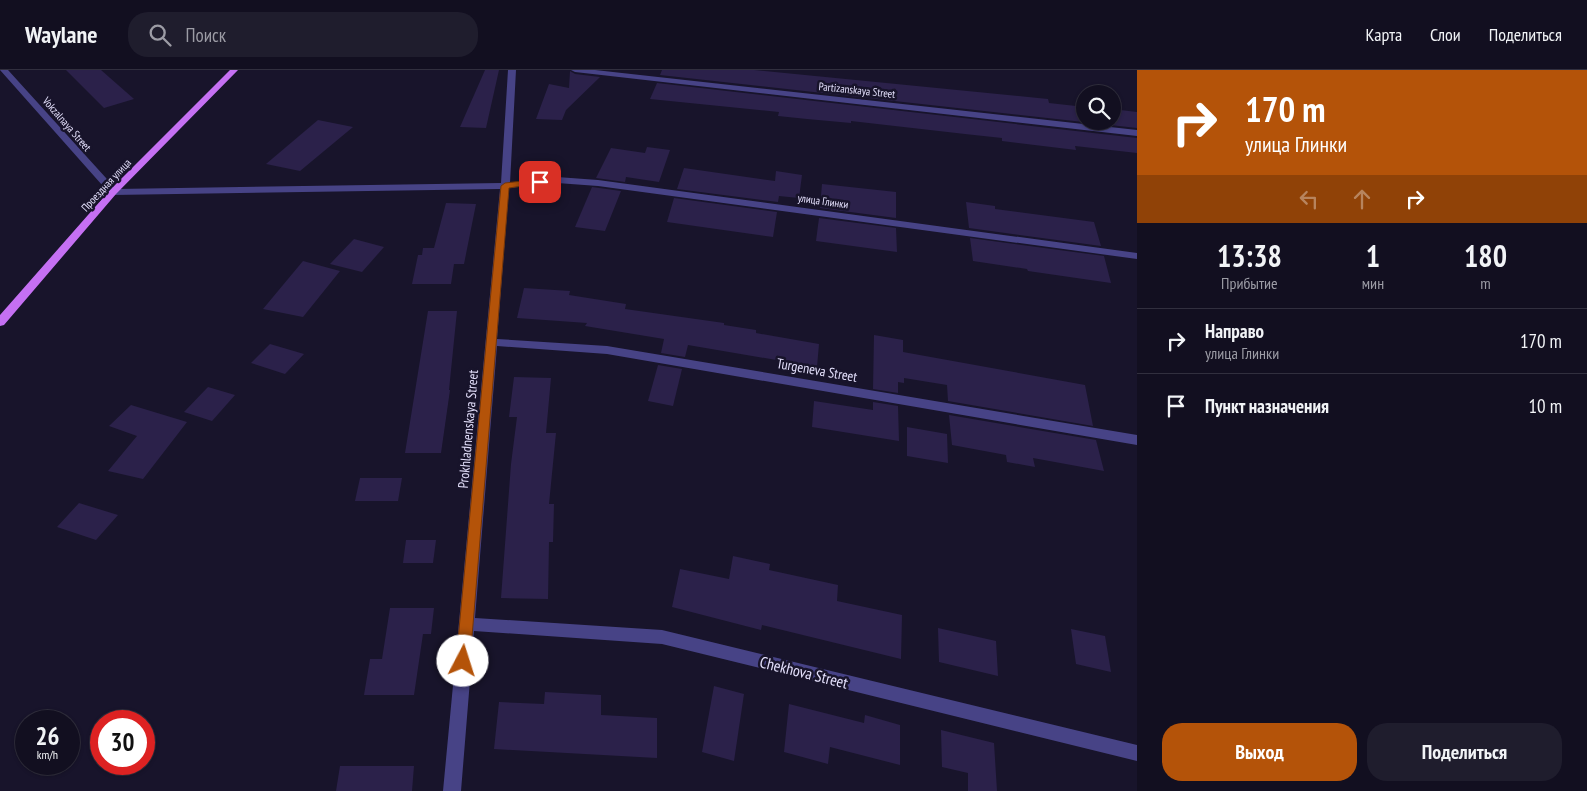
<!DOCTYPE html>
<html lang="ru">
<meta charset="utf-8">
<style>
body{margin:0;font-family:"PT Sans Narrow",sans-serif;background:#1f1d2d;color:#f1f3f6;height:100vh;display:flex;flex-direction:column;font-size:19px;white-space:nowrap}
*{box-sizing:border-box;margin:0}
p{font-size:16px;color:#9c9ca5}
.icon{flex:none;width:28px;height:28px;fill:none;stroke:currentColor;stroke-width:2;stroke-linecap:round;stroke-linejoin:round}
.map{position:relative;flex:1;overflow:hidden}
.details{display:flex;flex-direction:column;background:#120f20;width:450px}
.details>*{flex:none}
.hud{background:#b45309;color:#fff;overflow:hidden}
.tools{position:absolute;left:1076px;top:15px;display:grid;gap:10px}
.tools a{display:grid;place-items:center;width:45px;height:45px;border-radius:50%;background:#120f20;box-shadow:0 1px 4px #0004,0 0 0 1px #312f3e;font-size:25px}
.speed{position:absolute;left:15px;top:640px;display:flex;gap:10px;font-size:25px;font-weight:700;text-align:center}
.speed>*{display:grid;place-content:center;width:65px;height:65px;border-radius:50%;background:#120f20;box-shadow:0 1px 4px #0004,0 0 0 1px #312f3e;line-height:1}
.speed small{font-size:12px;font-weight:400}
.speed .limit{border:8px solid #d22;background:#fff;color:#111}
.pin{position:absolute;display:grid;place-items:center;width:42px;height:42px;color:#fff;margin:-21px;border-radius:10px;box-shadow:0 2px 8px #0006}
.me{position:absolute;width:55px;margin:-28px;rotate:5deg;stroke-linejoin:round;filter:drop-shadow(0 0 4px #0008)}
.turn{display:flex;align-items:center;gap:18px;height:105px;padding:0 25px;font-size:22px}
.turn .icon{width:65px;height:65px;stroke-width:2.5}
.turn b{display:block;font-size:35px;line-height:42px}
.lanes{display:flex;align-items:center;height:48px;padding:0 25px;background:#0003;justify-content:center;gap:25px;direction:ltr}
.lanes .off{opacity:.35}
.eta{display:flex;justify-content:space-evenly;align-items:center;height:85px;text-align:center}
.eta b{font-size:30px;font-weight:800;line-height:35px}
.button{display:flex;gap:10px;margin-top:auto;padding:10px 25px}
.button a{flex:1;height:58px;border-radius:20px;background:#b45309;color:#fff;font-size:20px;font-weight:800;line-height:58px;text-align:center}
.button a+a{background:#1f1d2d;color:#f1f3f6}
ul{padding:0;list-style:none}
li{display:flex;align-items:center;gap:15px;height:65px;padding:0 25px;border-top:1px solid #312f3e}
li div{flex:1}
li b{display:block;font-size:19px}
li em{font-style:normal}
header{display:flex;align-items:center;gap:30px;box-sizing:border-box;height:70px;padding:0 25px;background:#120f20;border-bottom:1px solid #312f3e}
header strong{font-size:24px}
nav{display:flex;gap:28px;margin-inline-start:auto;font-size:18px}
.search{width:350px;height:45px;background:#1f1d2d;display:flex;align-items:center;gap:12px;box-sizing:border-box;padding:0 18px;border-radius:20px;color:#9c9ca5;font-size:19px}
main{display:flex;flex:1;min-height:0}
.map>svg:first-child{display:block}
.building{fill:#2b214a}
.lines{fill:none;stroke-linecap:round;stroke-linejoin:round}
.minor{fill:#474386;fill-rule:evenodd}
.major{fill:#c570f3;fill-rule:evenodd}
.route{fill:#b45309;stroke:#753606}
.labels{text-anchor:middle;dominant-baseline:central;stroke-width:5;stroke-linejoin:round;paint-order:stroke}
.far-street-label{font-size:11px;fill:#e4e0fc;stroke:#18142b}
.street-label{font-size:14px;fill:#e4e0fc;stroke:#18142b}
.near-street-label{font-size:16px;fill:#e4e0fc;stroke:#18142b}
</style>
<header>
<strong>Waylane</strong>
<div class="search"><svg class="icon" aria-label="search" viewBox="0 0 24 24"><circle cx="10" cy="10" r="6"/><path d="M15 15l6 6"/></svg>Поиск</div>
<nav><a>Карта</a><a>Слои</a><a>Поделиться</a></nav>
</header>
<main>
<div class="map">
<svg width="1137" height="721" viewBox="0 0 1137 721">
<rect width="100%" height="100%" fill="#18142b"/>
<g class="building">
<polygon points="66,0 101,0 134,29 104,38"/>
<polygon points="485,0 499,0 486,58 460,57"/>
<polygon points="662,0 754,0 1048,29 1049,33 1085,37 1085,51 1112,51 1112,39 1137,42 1137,58 660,5"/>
<polygon points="570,1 575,4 600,7 566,40 562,50 536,49 549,14 569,18"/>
<polygon points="657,13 1137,68 1137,83 1075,76 1076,80 1002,71 1002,68 965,64 851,51 851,53 807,49 778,46 779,42 650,29"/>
<polygon points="318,50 353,57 300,101 266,94"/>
<polygon points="647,77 670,80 659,112 626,107 625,112 596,108 611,78 645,83"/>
<polygon points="684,98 775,111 776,101 802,105 799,128 779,126 778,132 677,119"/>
<polygon points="822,114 896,122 896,148 820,138"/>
<polygon points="592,117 621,121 605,161 575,157"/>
<polygon points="674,128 777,142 773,167 667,152"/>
<polygon points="966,132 995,136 995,139 1094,152 1101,176 969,158"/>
<polygon points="446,133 476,134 464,194 454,194 451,214 412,214 418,185 422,185 423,178 434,178"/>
<polygon points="819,148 896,158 897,182 816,171"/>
<polygon points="970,168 1104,186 1111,213 1028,201 1027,199 973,191"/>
<polygon points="354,169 384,177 362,202 330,194"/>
<polygon points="303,191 340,201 303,247 263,239"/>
<polygon points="524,218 570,221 569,225 626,234 625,239 724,253 724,255 756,260 756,263 819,274 817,297 688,275 685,287 661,283 664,269 585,256 587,253 517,248"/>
<polygon points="428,241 457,241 449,320 450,320 441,383 405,383"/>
<polygon points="874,265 903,270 903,282 1085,315 1093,356 948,331 947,315 904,308 904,313 898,312 898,323 873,319"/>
<polygon points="270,274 304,284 285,304 251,293"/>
<polygon points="658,295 682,299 673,336 648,331"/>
<polygon points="514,307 551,308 546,363 556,363 549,434 554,434 553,472 549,472 548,529 501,528 511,394 517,347 509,347"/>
<polygon points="208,317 235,325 212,351 184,342"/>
<polygon points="814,331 873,340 873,332 898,336 899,371 812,357"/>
<polygon points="131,335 187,352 143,409 108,401 137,366 109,356"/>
<polygon points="949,345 1096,370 1104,401 1033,388 1035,397 1007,392 1006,385 952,375"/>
<polygon points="907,357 947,364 948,393 907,386"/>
<polygon points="360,408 402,408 398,431 355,431"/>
<polygon points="79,433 118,445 96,470 57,457"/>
<polygon points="406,470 436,470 433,493 403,493"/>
<polygon points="733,486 770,494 769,500 838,515 837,531 902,545 901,589 762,555 761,560 672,537 680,499 729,509"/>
<polygon points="390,538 434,538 431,564 423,564 414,625 364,625 370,589 382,589"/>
<polygon points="938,558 996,571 998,606 939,592"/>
<polygon points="1071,559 1105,566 1111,602 1076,594"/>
<polygon points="714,616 744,624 734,691 702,682"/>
<polygon points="545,622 601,625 601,645 657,648 657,688 494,679 499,632 544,634"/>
<polygon points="789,634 864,653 865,645 900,655 900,695 830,677 828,694 784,682"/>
<polygon points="941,660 994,673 997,721 968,721 968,703 942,697"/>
<polygon points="340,696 414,696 412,721 336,721"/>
</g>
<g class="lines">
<g class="minor">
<polygon points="0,0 8,0 116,119 501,113 508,0 516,0 510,113 557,107 598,110 1137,183 1137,189 598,116 557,113 509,118 497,269 607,276 1137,365 1137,375 607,284 497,276 475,548 662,560 1137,675 1137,691 662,574 474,561 461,721 443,721 500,119 113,125 110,124"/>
<polygon points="571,0 595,0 1137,60 1137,66 575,2"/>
</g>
<polygon class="major" points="230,0 238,0 116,124 4,255 0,256 0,245 110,120"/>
</g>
<polygon class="route" points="540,109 542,110 542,113 509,118 470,591 468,596 463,597 458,596 456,591 501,116 505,113"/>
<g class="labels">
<g class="far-street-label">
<text transform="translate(857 20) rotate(6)">Partizanskaya Street</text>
<text transform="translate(67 54) rotate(49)">Vokzalnaya Street</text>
<text transform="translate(106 115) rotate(-47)">Проездная улица</text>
<text transform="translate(823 131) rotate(8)">улица Глинки</text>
</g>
<g class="street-label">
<text transform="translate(817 300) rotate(10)">Turgeneva Street</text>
<text transform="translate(468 359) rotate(-85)">Prokhladnenskaya Street</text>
</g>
<g class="near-street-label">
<text transform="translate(804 602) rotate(14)">Chekhova Street</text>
</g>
</g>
</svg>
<div class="tools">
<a><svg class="icon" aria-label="search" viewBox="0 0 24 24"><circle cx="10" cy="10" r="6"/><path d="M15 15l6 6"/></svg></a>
</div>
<div class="speed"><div>26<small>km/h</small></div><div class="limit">30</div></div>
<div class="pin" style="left:540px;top:112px;background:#d93025"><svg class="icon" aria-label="arrive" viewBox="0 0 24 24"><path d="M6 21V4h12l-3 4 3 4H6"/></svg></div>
<svg class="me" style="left:463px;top:591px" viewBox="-20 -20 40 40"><circle r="19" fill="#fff"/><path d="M0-13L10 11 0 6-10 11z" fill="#b45309"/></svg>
</div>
<section class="details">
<div class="hud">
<div class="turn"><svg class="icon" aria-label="right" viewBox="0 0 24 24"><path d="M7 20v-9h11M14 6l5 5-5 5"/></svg><div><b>170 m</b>улица Глинки</div></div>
<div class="lanes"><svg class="icon off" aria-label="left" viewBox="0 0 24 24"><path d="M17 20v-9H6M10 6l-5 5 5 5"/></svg><svg class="icon off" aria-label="ahead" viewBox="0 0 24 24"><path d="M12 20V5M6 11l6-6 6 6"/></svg><svg class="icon" aria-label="right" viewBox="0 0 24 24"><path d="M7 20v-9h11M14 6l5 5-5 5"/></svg></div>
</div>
<div class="eta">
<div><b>13:38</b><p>Прибытие</p></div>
<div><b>1</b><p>мин</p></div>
<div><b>180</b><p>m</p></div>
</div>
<ul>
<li><svg class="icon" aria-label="right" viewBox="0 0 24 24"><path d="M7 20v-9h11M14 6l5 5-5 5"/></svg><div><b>Направо</b><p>улица Глинки</p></div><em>170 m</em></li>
<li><svg class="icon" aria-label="arrive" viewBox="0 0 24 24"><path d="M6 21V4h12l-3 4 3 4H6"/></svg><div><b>Пункт назначения</b></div><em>10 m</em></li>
</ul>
<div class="button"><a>Выход</a><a>Поделиться</a></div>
</section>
</main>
